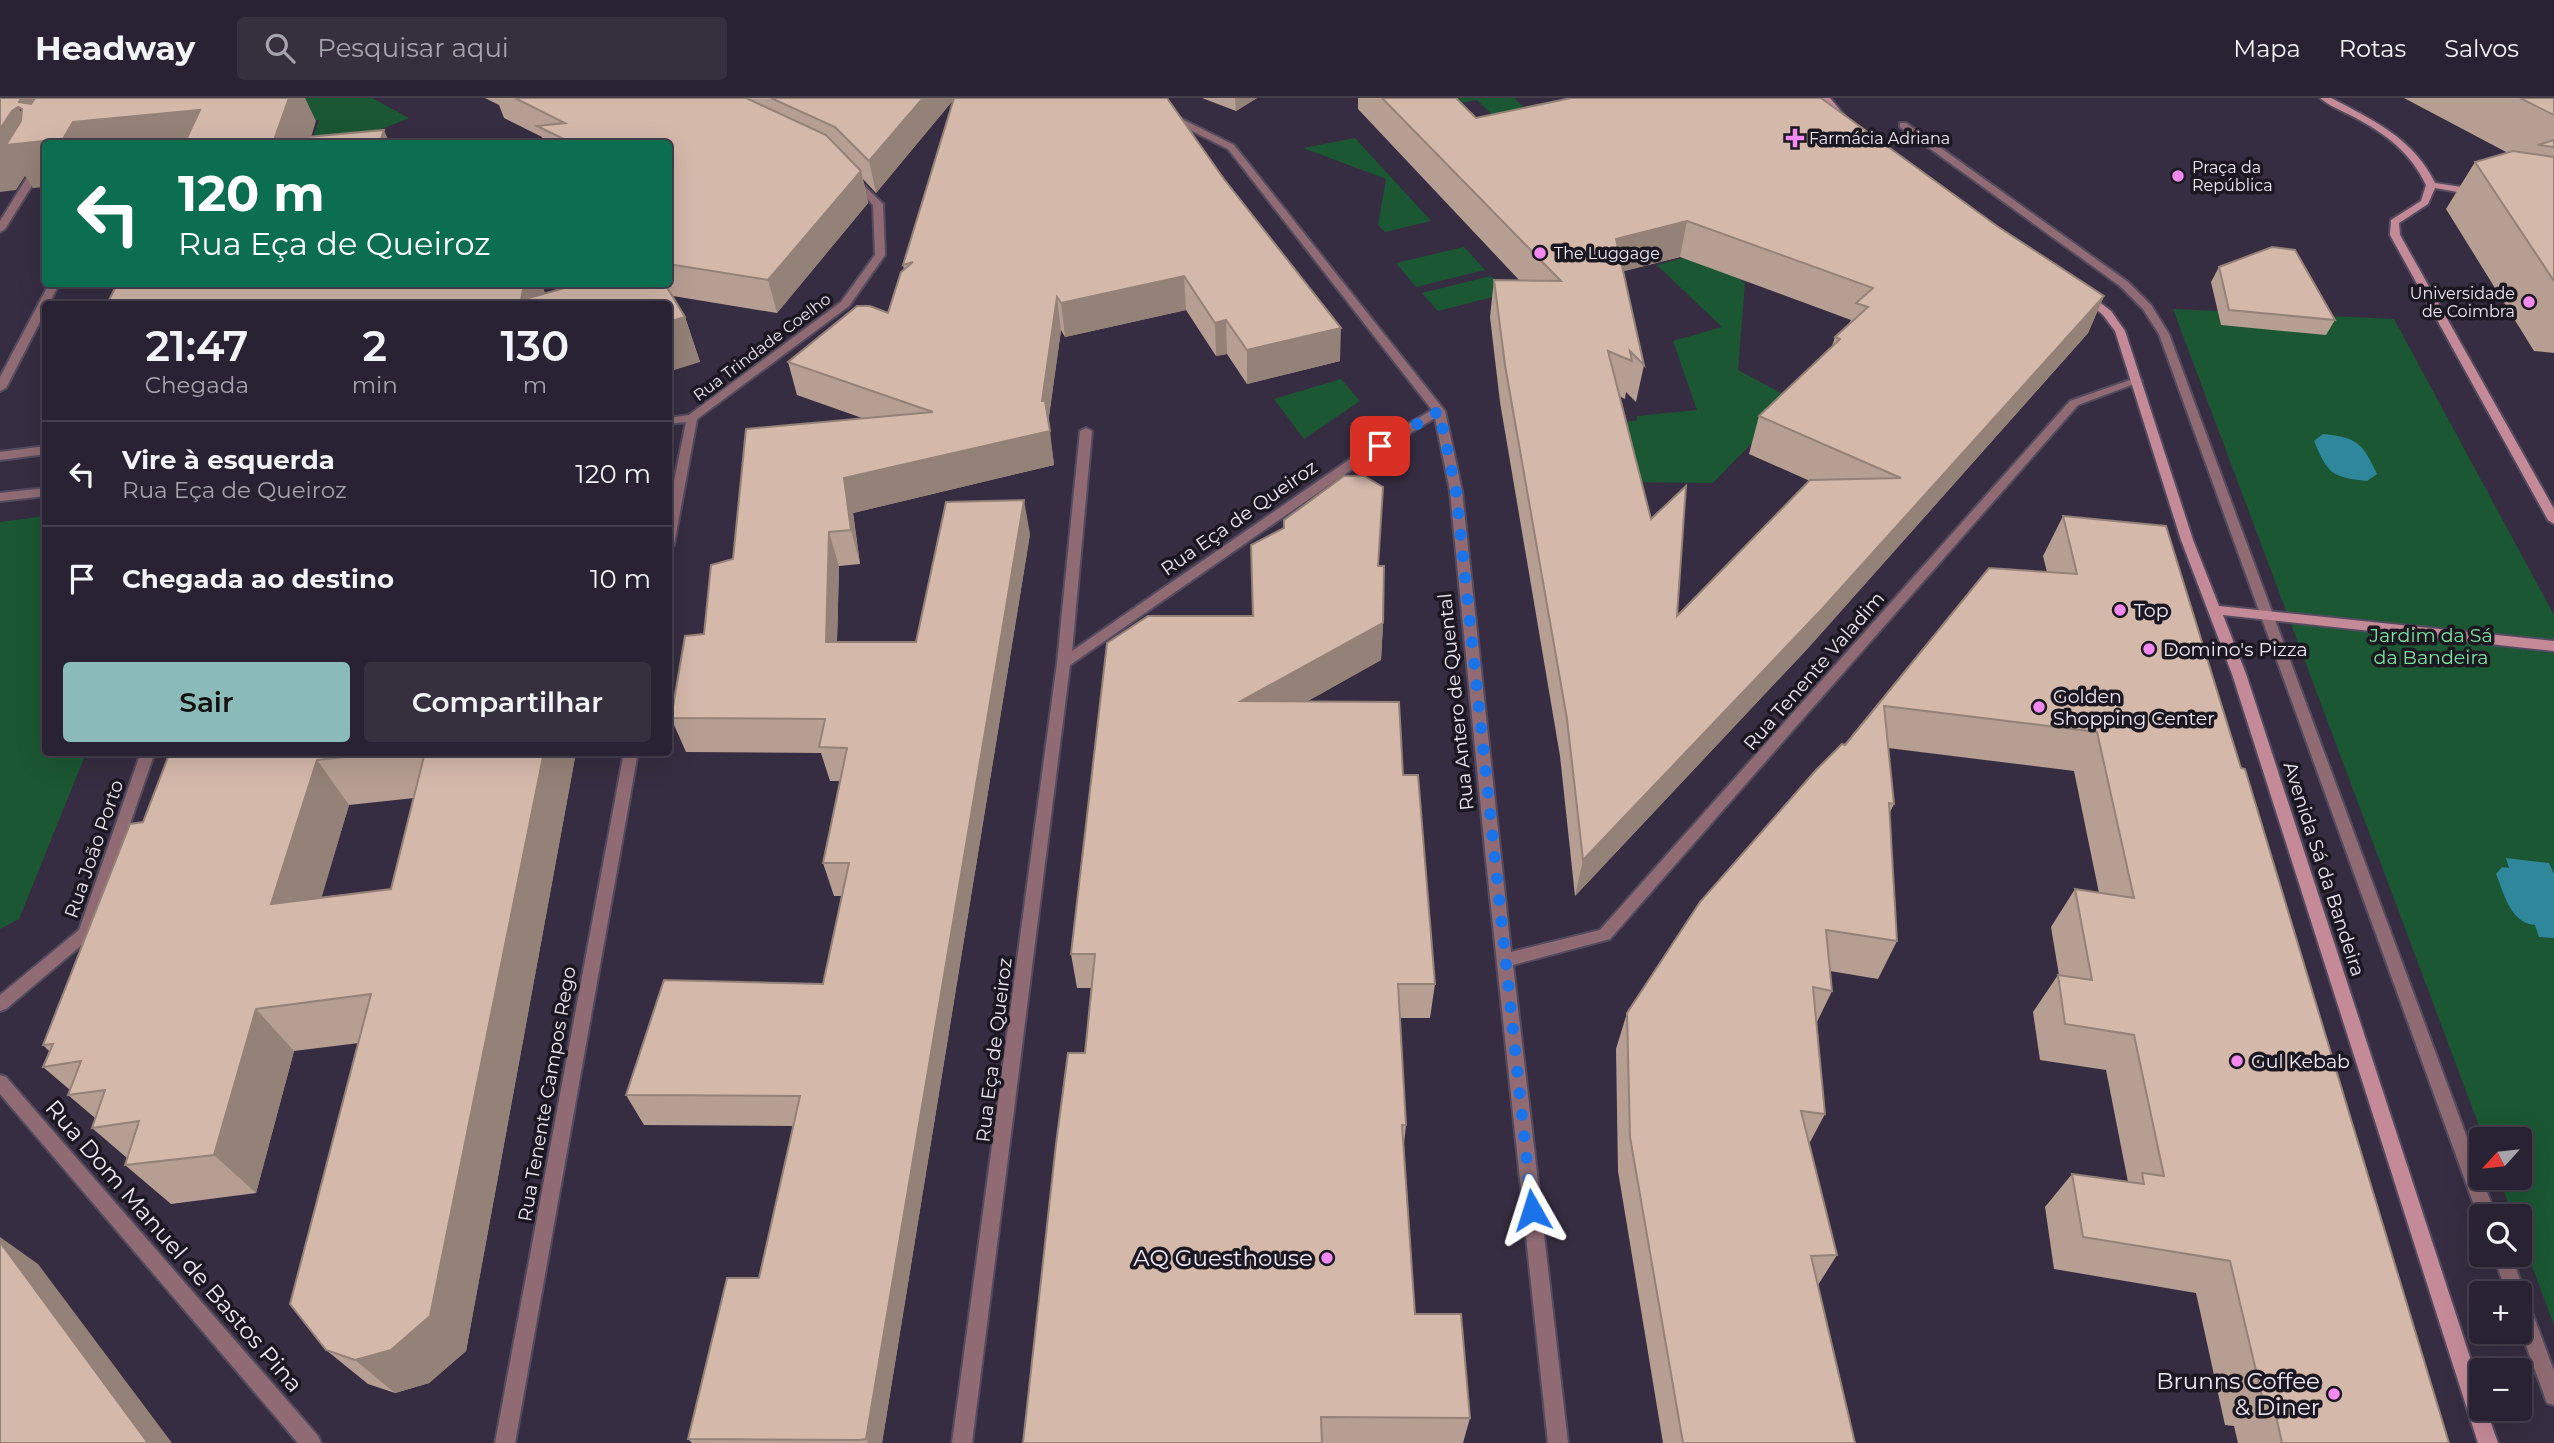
<!DOCTYPE html>
<html lang="pt">
<meta charset="utf-8">
<style>
body{margin:0;font-family:Montserrat,sans-serif;background:#352f3e;color:#f1f3f6;height:100vh;display:flex;flex-direction:column;font-size:26px;white-space:nowrap}
*{box-sizing:border-box;margin:0}
p{font-size:23px;color:#a5a4ac}
.icon{flex:none;width:38px;height:38px;fill:none;stroke:currentColor;stroke-width:2;stroke-linecap:round;stroke-linejoin:round}
.map{position:relative;flex:1;overflow:hidden}
.details{position:absolute;left:42px;top:203px;width:630px;height:455px;display:flex;flex-direction:column;background:#292232;border-radius:7px;box-shadow:0 7px 28px #0002,0 0 0 2px #453f4d}
.details>*{flex:none}
.banner{position:absolute;left:42px;top:42px;width:630px;height:147px;border-radius:7px;box-shadow:0 7px 28px #0002,0 0 0 2px #453f4d;background:#0b6e4f;color:#fff;overflow:hidden}
.needle{width:46px;rotate:243deg}
.fabs{position:absolute;left:2469px;top:1029px;display:grid;gap:14px}
.fabs a{display:grid;place-items:center;width:63px;height:63px;border-radius:7px;background:#292232;box-shadow:0 7px 28px #0002,0 0 0 2px #453f4d;font-size:35px}
.pin{position:absolute;display:grid;place-items:center;width:60px;height:60px;color:#fff;margin:-30px;border-radius:14px;box-shadow:0 4px 10px #0006}
.me{position:absolute;width:77px;margin:-38px;rotate:354deg;stroke-linejoin:round;filter:drop-shadow(0 0 5px #0008)}
.turn{display:flex;align-items:center;gap:24px;height:147px;padding:0 21px;font-size:32px}
.turn .icon{width:91px;height:91px;stroke-width:2.5}
.turn b{display:block;font-size:49px;line-height:60px}
.eta{display:flex;justify-content:space-evenly;align-items:center;height:119px;text-align:center}
.eta b{font-size:42px;font-weight:600;line-height:49px}
.action{display:flex;gap:14px;margin-top:auto;padding:14px 21px}
.action a{flex:1;height:80px;border-radius:7px;background:#8bbbb9;color:#111;font-size:28px;font-weight:600;line-height:80px;text-align:center}
.action a+a{background:#352f3e;color:#f1f3f6}
ul{padding:0;list-style:none}
li{display:flex;align-items:center;gap:21px;height:105px;padding:0 21px;border-top:2px solid #453f4d}
li div{flex:1}
li b{display:block;font-size:26px}
li em{font-style:normal}
header{display:flex;align-items:center;gap:42px;box-sizing:border-box;height:98px;padding:0 35px;background:#292232;border-bottom:2px solid #453f4d}
header strong{font-size:33px}
nav{display:flex;gap:38px;margin-inline-start:auto;font-size:24px}
.search{width:490px;height:63px;background:#352f3e;display:flex;align-items:center;gap:18px;box-sizing:border-box;padding:0 24px;border-radius:7px;color:#a5a4ac;font-size:26px}
.map>svg:first-child{display:block}
.green{fill:#1b5733}
.water{fill:#2f879b}
.lines{fill:none;stroke-linecap:round;stroke-linejoin:round}
.service-casing{stroke:#544b5f;stroke-width:4}
.minor-casing{stroke:#544b5f;stroke-width:4}
.tertiary-casing{stroke:#544b5f;stroke-width:4}
.secondary-casing{stroke:#544b5f;stroke-width:4}
.service{fill:#906b73;fill-rule:evenodd}
.minor{fill:#906b73;fill-rule:evenodd}
.tertiary{fill:#906b73;fill-rule:evenodd}
.secondary{fill:#c48a97;fill-rule:evenodd}
.wall{fill:#b69e92;fill-rule:evenodd}
.shaded-wall{fill:#948177;fill-rule:evenodd}
.building{fill:#d4b8aa;stroke:#948177;stroke-width:2;fill-rule:evenodd}
.route{stroke:#1a73e8;stroke-width:12;stroke-dasharray:0 21.6}
.poi-dot{fill:#f489f1;stroke:#1c1821;stroke-width:2.5}
.labels{text-anchor:middle;dominant-baseline:central;stroke-width:7;stroke-linejoin:round;paint-order:stroke}
.far-poi-label{font-size:16px;fill:#eee8f5;stroke:#1c1821;text-anchor:start}
.far-street-label{font-size:16px;fill:#eee8f5;stroke:#1c1821}
.street-label{font-size:19px;fill:#eee8f5;stroke:#1c1821}
.poi-label{font-size:19px;fill:#eee8f5;stroke:#1c1821;text-anchor:start}
.park-label{font-size:19px;fill:#7be49f;stroke:#1c1821}
.near-street-label{font-size:23px;fill:#eee8f5;stroke:#1c1821}
.near-poi-label{font-size:23px;fill:#eee8f5;stroke:#1c1821;text-anchor:end}
</style>
<header>
<strong>Headway</strong>
<div class="search"><svg class="icon" aria-label="search" viewBox="0 0 24 24"><circle cx="10" cy="10" r="6"/><path d="M15 15l6 6"/></svg>Pesquisar aqui</div>
<nav><a>Mapa</a><a>Rotas</a><a>Salvos</a></nav>
</header>
<div class="map">
<svg width="2554" height="1345" viewBox="0 0 2554 1345">
<rect width="100%" height="100%" fill="#372d42"/>
<g class="green">
<polygon points="261,0 372,0 409,20 347,45 311,45 319,22 250,30"/>
<polygon points="1449,0 1514,0 1556,38 1522,45 1477,2 1455,6"/>
<polygon points="1355,40 1431,123 1385,134 1378,127 1386,81 1303,50"/>
<polygon points="1464,149 1485,172 1416,189 1396,165"/>
<polygon points="1705,154 1745,185 1738,272 1794,302 1713,385 1626,384 1611,324 1637,323 1637,318 1697,312 1673,243 1722,229 1657,167"/>
<polygon points="1491,178 1508,195 1438,213 1422,195"/>
<polygon points="2173,211 2394,221 2554,517 2554,1227 2520,1136 2520,1118 2513,1118 2499,1080 2520,1080 2520,1041 2484,1041"/>
<polygon points="1341,281 1360,303 1304,341 1274,301"/>
<polygon points="45,418 46,654 86,655 19,821 0,831 0,424"/>
</g>
<g class="water">
<path d="M 2323,336 C 2359,340 2362,345 2377,376 L 2367,383 C 2331,379 2328,376 2314,343 Z"/>
<path d="M 2506,760 L 2549,765 L 2554,776 L 2554,840 L 2539,839 L 2535,827 C 2510,825 2504,795 2496,776 L 2502,769 L 2509,770 Z"/>
</g>
<g class="lines">
<defs>
<g id="service">
<polygon points="1900,25 1906,25 2128,184 2151,207 2169,236 2496,1118 2482,1118 2482,1124 2478,1118 2159,236 2143,211 2120,188 1900,29"/>
<polygon points="49,186 59,186 49,206 46,206 46,212 6,290 0,293 0,279"/>
<polygon points="46,348 46,356 0,362 0,354"/>
<polygon points="2493,1157 2511,1157 2525,1195 2524,1199 2529,1206 2554,1273 2554,1307 2547,1305 2520,1231 2520,1195 2507,1195"/>
</g>
<g id="minor">
<polygon points="1164,15 1170,15 1234,47 1445,313 1462,393 1511,854 1600,832 2070,303 2133,281 2137,280 2142,283 2078,307 1610,841 1513,867 1568,1345 1548,1345 1485,752 1450,393 1435,320 1364,363 1070,567 972,1345 952,1345 1057,565 1080,333 1086,330 1092,333 1072,553 1356,357 1432,312 1228,51 1164,19"/>
<polygon points="853,77 883,106 885,157 849,208 697,321 674,447 668,451 668,413 686,324 668,326 668,320 689,317 841,204 875,157 873,107 848,80"/>
<polygon points="46,390 46,398 0,403 0,395"/>
<polygon points="141,654 155,654 90,840 6,911 0,913 0,897 79,832"/>
<polygon points="624,654 638,654 515,1345 495,1345"/>
<polygon points="0,977 6,979 318,1338 321,1345 298,1345 0,996"/>
</g>
<polygon id="tertiary" points="46,54 46,65 5,131 0,134 0,123 41,57"/>
<g id="secondary">
<polygon points="1821,0 1830,0 1845,18 1845,22 1839,22"/>
<path d="M 2320,0 L 2331,0 C 2373,22 2413,40 2435,85 L 2475,91 L 2480,94 L 2475,97 L 2435,90 L 2428,106 L 2399,125 L 2400,137 L 2554,411 L 2554,426 L 2548,422 L 2390,137 L 2391,122 L 2421,103 L 2426,87 C 2410,54 2386,36 2354,19 C 2343,13 2329,8 2320,0 Z"/>
<polygon points="2085,193 2111,213 2125,233 2193,442 2219,508 2554,543 2554,553 2223,517 2246,576 2482,1296 2482,1311 2486,1311 2498,1345 2478,1345 2232,576 2181,442 2115,233 2103,217 2081,198 2081,194"/>
</g>
</defs>
<use href="#service" class="service-casing"/>
<use href="#minor" class="minor-casing"/>
<use href="#tertiary" class="tertiary-casing"/>
<use href="#secondary" class="secondary-casing"/>
<use href="#service" class="service"/>
<use href="#minor" class="minor"/>
<use href="#tertiary" class="tertiary"/>
<use href="#secondary" class="secondary"/>
</g>
<g class="wall">
<polygon points="485,0 1167,0 1340,263 1247,286 1227,256 1216,258 1186,212 1065,239 1061,232 1048,324 1054,367 853,415 860,466 839,468 837,544 916,544 1030,436 882,1345 692,1345 688,1341 759,1180 793,1028 644,1027 626,997 823,886 842,798 834,798 823,765 840,683 830,683 821,655 686,654 671,620 733,461 862,320 797,297 788,264 888,215 904,172 903,167 954,1 876,95 863,81 868,105 777,215 673,198 685,219 700,264 117,186 541,186 545,195 579,186 668,186 668,46 544,46 542,39 504,20 499,7"/>
<polygon points="1202,0 1257,0 1236,13"/>
<path d="M 1358,0 L 1382,0 L 1997,128 L 2104,198 L 2088,235 L 1809,549 L 1575,798 L 1560,658 L 1500,304 L 1490,219 L 1494,182 L 1520,183 L 1358,11 ZM 1680,159 L 1851,222 L 1849,226 L 1835,239 L 1832,248 L 1759,318 L 1749,356 L 1810,383 L 1677,518 L 1619,298 L 1625,301 L 1626,294 L 1636,304 L 1644,267 L 1623,173 Z"/>
<polygon points="2404,0 2554,0 2554,255 2534,253 2446,111 2475,64 2508,55"/>
<polygon points="2219,169 2335,222 2326,237 2221,227 2211,184"/>
<polygon points="2063,418 2449,1345 2238,1345 2234,1328 2225,1327 2196,1195 2054,1171 2045,1109 2072,1076 2128,1084 2106,972 2040,962 2033,914 2058,877 2059,877 2051,829 2075,791 2099,795 2074,673 1888,650 1894,706 1889,716 1897,843 1878,881 1830,873 1832,893 1817,924 1825,1016 1809,1046 1837,1157 1818,1187 1855,1345 1663,1345 1618,1073 1616,951 1627,915 1989,470 2047,474 2043,458"/>
<polygon points="1284,422 1378,468 1383,525 1381,562 1306,604 1403,677 1435,886 1430,920 1400,920 1406,1027 1404,1046 1415,1216 1470,1320 1463,1345 1023,1345 1085,955 1091,890 1077,890 1071,856 1252,518 1284,430"/>
<path d="M 170,654 L 576,654 L 466,1253 L 429,1285 L 395,1295 L 368,1286 L 326,1252 L 359,945 L 294,953 L 256,1095 L 171,1106 L 125,1067 L 127,1060 L 92,1030 L 95,1020 L 68,997 L 70,992 L 43,969 L 49,953 L 43,947 L 143,724 ZM 414,700 L 391,791 L 321,799 L 349,707 Z"/>
</g>
<g class="shaded-wall">
<path d="M 12,0 L 52,0 L 73,24 L 200,12 L 218,46 L 46,46 L 46,89 L 33,90 L 25,78 L 16,92 L 0,94 L 0,31 ZM 18,9 L 22,11 L 40,44 Z"/>
<polygon points="289,0 305,0 316,23 309,46 274,42"/>
<polygon points="923,0 955,0 876,95 869,63"/>
<polygon points="1235,0 1257,0 1236,13"/>
<polygon points="384,32 390,46 379,46"/>
<polygon points="861,73 868,105 777,215 768,182"/>
<polygon points="1687,123 1680,159 1609,177 1616,141"/>
<polygon points="1184,178 1186,212 1065,239 1061,205"/>
<polygon points="524,186 541,186 547,202 521,202"/>
<polygon points="2104,198 2088,235 1809,549 1575,798 1583,762"/>
<polygon points="1057,199 1061,232 1047,334 1050,333 1054,367 853,415 860,466 851,432 844,380 1042,303"/>
<polygon points="685,219 700,264 668,274 668,224"/>
<polygon points="1226,222 1227,256 1216,258 1215,225"/>
<polygon points="1341,230 1340,263 1247,286 1247,252"/>
<polygon points="1024,402 1030,436 882,1345 868,1345 866,1341"/>
<polygon points="829,434 839,468 836,578 826,544"/>
<polygon points="1383,525 1381,562 1242,640 1241,603"/>
<polygon points="544,654 576,654 466,1253 429,1285 395,1295 355,1262"/>
<polygon points="317,662 349,707 307,849 271,806"/>
<polygon points="256,911 294,953 256,1095 214,1057"/>
<polygon points="0,1139 38,1166 172,1345 148,1345 0,1144"/>
</g>
<g class="building">
<polygon points="0,0 21,0 19,4 31,6 35,0 289,0 274,42 384,32 379,46 184,46 200,12 73,24 63,41 6,47 21,23 22,11 18,9 12,13 0,31"/>
<polygon points="515,0 746,0 826,37 861,73 768,182 668,166 668,46 574,46 537,28 565,25"/>
<polygon points="771,0 923,0 869,63 835,29"/>
<polygon points="954,0 1167,0 1224,81 1341,230 1247,252 1226,222 1215,225 1184,178 1061,205 1057,199 1042,303 1045,303 1050,333 844,380 851,432 829,434 826,544 916,544 946,404 1024,402 866,1341 859,1342 688,1341 727,1180 759,1180 800,998 626,997 664,882 823,886 849,765 823,765 847,650 819,649 825,621 671,620 685,538 704,536 711,467 733,461 746,331 933,314 788,264 857,208 870,208 888,215 901,174 913,164 903,167"/>
<path d="M 1382,0 L 1456,0 L 1476,20 L 1571,0 L 1821,0 L 1997,128 L 2104,198 L 1822,511 L 1583,762 L 1567,621 L 1505,267 L 1494,182 L 1561,183 ZM 1687,123 L 1873,190 L 1856,205 L 1868,209 L 1835,239 L 1840,241 L 1759,318 L 1901,380 L 1810,382 L 1677,518 L 1686,388 L 1651,421 L 1608,253 L 1632,263 L 1630,253 L 1644,267 L 1616,141 Z"/>
<polygon points="2520,0 2554,0 2554,17"/>
<polygon points="2554,42 2554,49 2538,47"/>
<polygon points="2513,53 2554,59 2554,183 2475,64"/>
<polygon points="2272,149 2295,152 2335,222 2229,212 2219,169"/>
<polygon points="117,186 524,186 521,202 579,186 665,186 685,219 668,224 668,206 107,206"/>
<polygon points="1344,378 1364,378 1383,389 1378,468 1384,468 1383,525 1241,603 1399,604 1403,677 1418,677 1435,886 1398,886 1406,1027 1402,1027 1415,1216 1461,1216 1470,1320 1321,1319 1322,1345 1023,1345 1056,1046 1068,955 1085,955 1095,856 1071,856 1107,545 1148,518 1253,518 1251,447 1284,430 1284,422"/>
<polygon points="2063,418 2166,428 2241,670 2245,671 2449,1345 2282,1345 2272,1300 2262,1298 2230,1163 2083,1139 2072,1076 2144,1086 2142,1075 2164,1078 2134,937 2065,926 2058,877 2092,882 2075,791 2134,800 2097,634 1884,608 1894,706 1889,705 1897,843 1826,832 1832,893 1813,889 1825,1016 1801,1013 1837,1157 1811,1158 1855,1345 1683,1345 1630,1039 1627,915 1700,804 1816,672 1842,646 1845,647 1989,470 2077,476"/>
<polygon points="170,654 392,654 317,662 271,806 391,791 425,654 544,654 430,1218 391,1252 355,1262 326,1252 290,1206 371,896 256,911 214,1057 125,1067 139,1023 92,1030 105,992 68,997 81,963 43,969 53,946 43,947 130,726 143,724"/>
<polygon points="0,1144 148,1345 0,1345"/>
</g>
<g class="lines">
<polyline class="route" points="1380,348 1439,313 1456,393 1532,1112"/>
</g>
<g class="poi-dot">
<path d="M1791.5 29.5h7v7h7v7h-7v7h-7v-7h-7v-7h7z"/>
<circle cx="2178" cy="78" r="7"/>
<circle cx="1540" cy="155" r="7"/>
<circle cx="2529" cy="204" r="7"/>
<circle cx="2120" cy="512" r="7"/>
<circle cx="2149" cy="551" r="7"/>
<circle cx="2039" cy="609" r="7"/>
<circle cx="2237" cy="963" r="7"/>
<circle cx="1327" cy="1160" r="7"/>
<circle cx="2334" cy="1296" r="7"/>
</g>
<g class="labels">
<g class="far-poi-label">
<text x="1809" y="40">Farmácia Adriana</text>
<text x="2192" y="69">Praça da<tspan x="2192" dy="18">República</tspan></text>
<text x="1554" y="155">The Luggage</text>
<text x="2515" y="195" text-anchor="end">Universidade<tspan x="2515" dy="18">de Coimbra</tspan></text>
</g>
<g class="far-street-label">
<text transform="translate(762 249) rotate(-37)">Rua Trindade Coelho</text>
</g>
<g class="street-label">
<text transform="translate(1239 420) rotate(-35)">Rua Eça de Queiroz</text>
<text transform="translate(1814 573) rotate(-49)">Rua Tenente Valadim</text>
<text transform="translate(1456 604) rotate(-96)">Rua Antero de Quental</text>
<text transform="translate(94 751) rotate(-71)">Rua João Porto</text>
<text transform="translate(2324 771) rotate(72)">Avenida Sá da Bandeira</text>
<text transform="translate(994 952) rotate(-83)">Rua Eça de Queiroz</text>
<text transform="translate(547 996) rotate(-80)">Rua Tenente Campos Rego</text>
</g>
<g class="poi-label">
<text x="2134" y="512">Top</text>
<text x="2163" y="551">Domino's Pizza</text>
<text x="2053" y="598">Golden<tspan x="2053" dy="22">Shopping Center</tspan></text>
<text x="2251" y="963">Gul Kebab</text>
</g>
<g class="park-label">
<text x="2431" y="537">Jardim da Sá<tspan x="2431" dy="22">da Bandeira</tspan></text>
</g>
<g class="near-street-label">
<text transform="translate(174 1148) rotate(49)">Rua Dom Manuel de Bastos Pina</text>
</g>
<g class="near-poi-label">
<text x="1313" y="1160">AQ Guesthouse</text>
<text x="2320" y="1283">Brunns Coffee<tspan x="2320" dy="26">&amp; Diner</tspan></text>
</g>
</g>
</svg>
<div class="fabs">
<a><svg class="needle" viewBox="-14 -14 28 28"><path d="M0-13l5 13h-10z" fill="#e53935"/><path d="M0 13l5-13h-10z" fill="#a5a4ac"/></svg></a>
<a><svg class="icon" aria-label="search" viewBox="0 0 24 24"><circle cx="10" cy="10" r="6"/><path d="M15 15l6 6"/></svg></a>
<a>+</a>
<a>−</a>
</div>
<div class="pin" style="left:1380px;top:348px;background:#d93025"><svg class="icon" aria-label="arrive" viewBox="0 0 24 24"><path d="M6 21V4h12l-3 4 3 4H6"/></svg></div>
<svg class="me" style="left:1532px;top:1112px" viewBox="-20 -20 40 40"><path d="M0-17L14 15 0 8-14 15z" fill="#1a73e8" stroke="#fff" stroke-width="4"/></svg>
<div class="banner">
<div class="turn"><svg class="icon" aria-label="left" viewBox="0 0 24 24"><path d="M17 20v-9H6M10 6l-5 5 5 5"/></svg><div><b>120 m</b>Rua Eça de Queiroz</div></div>
</div>
<section class="details">
<div class="eta">
<div><b>21:47</b><p>Chegada</p></div>
<div><b>2</b><p>min</p></div>
<div><b>130</b><p>m</p></div>
</div>
<ul>
<li><svg class="icon" aria-label="left" viewBox="0 0 24 24"><path d="M17 20v-9H6M10 6l-5 5 5 5"/></svg><div><b>Vire à esquerda</b><p>Rua Eça de Queiroz</p></div><em>120 m</em></li>
<li><svg class="icon" aria-label="arrive" viewBox="0 0 24 24"><path d="M6 21V4h12l-3 4 3 4H6"/></svg><div><b>Chegada ao destino</b></div><em>10 m</em></li>
</ul>
<div class="action"><a>Sair</a><a>Compartilhar</a></div>
</section>
</div>
